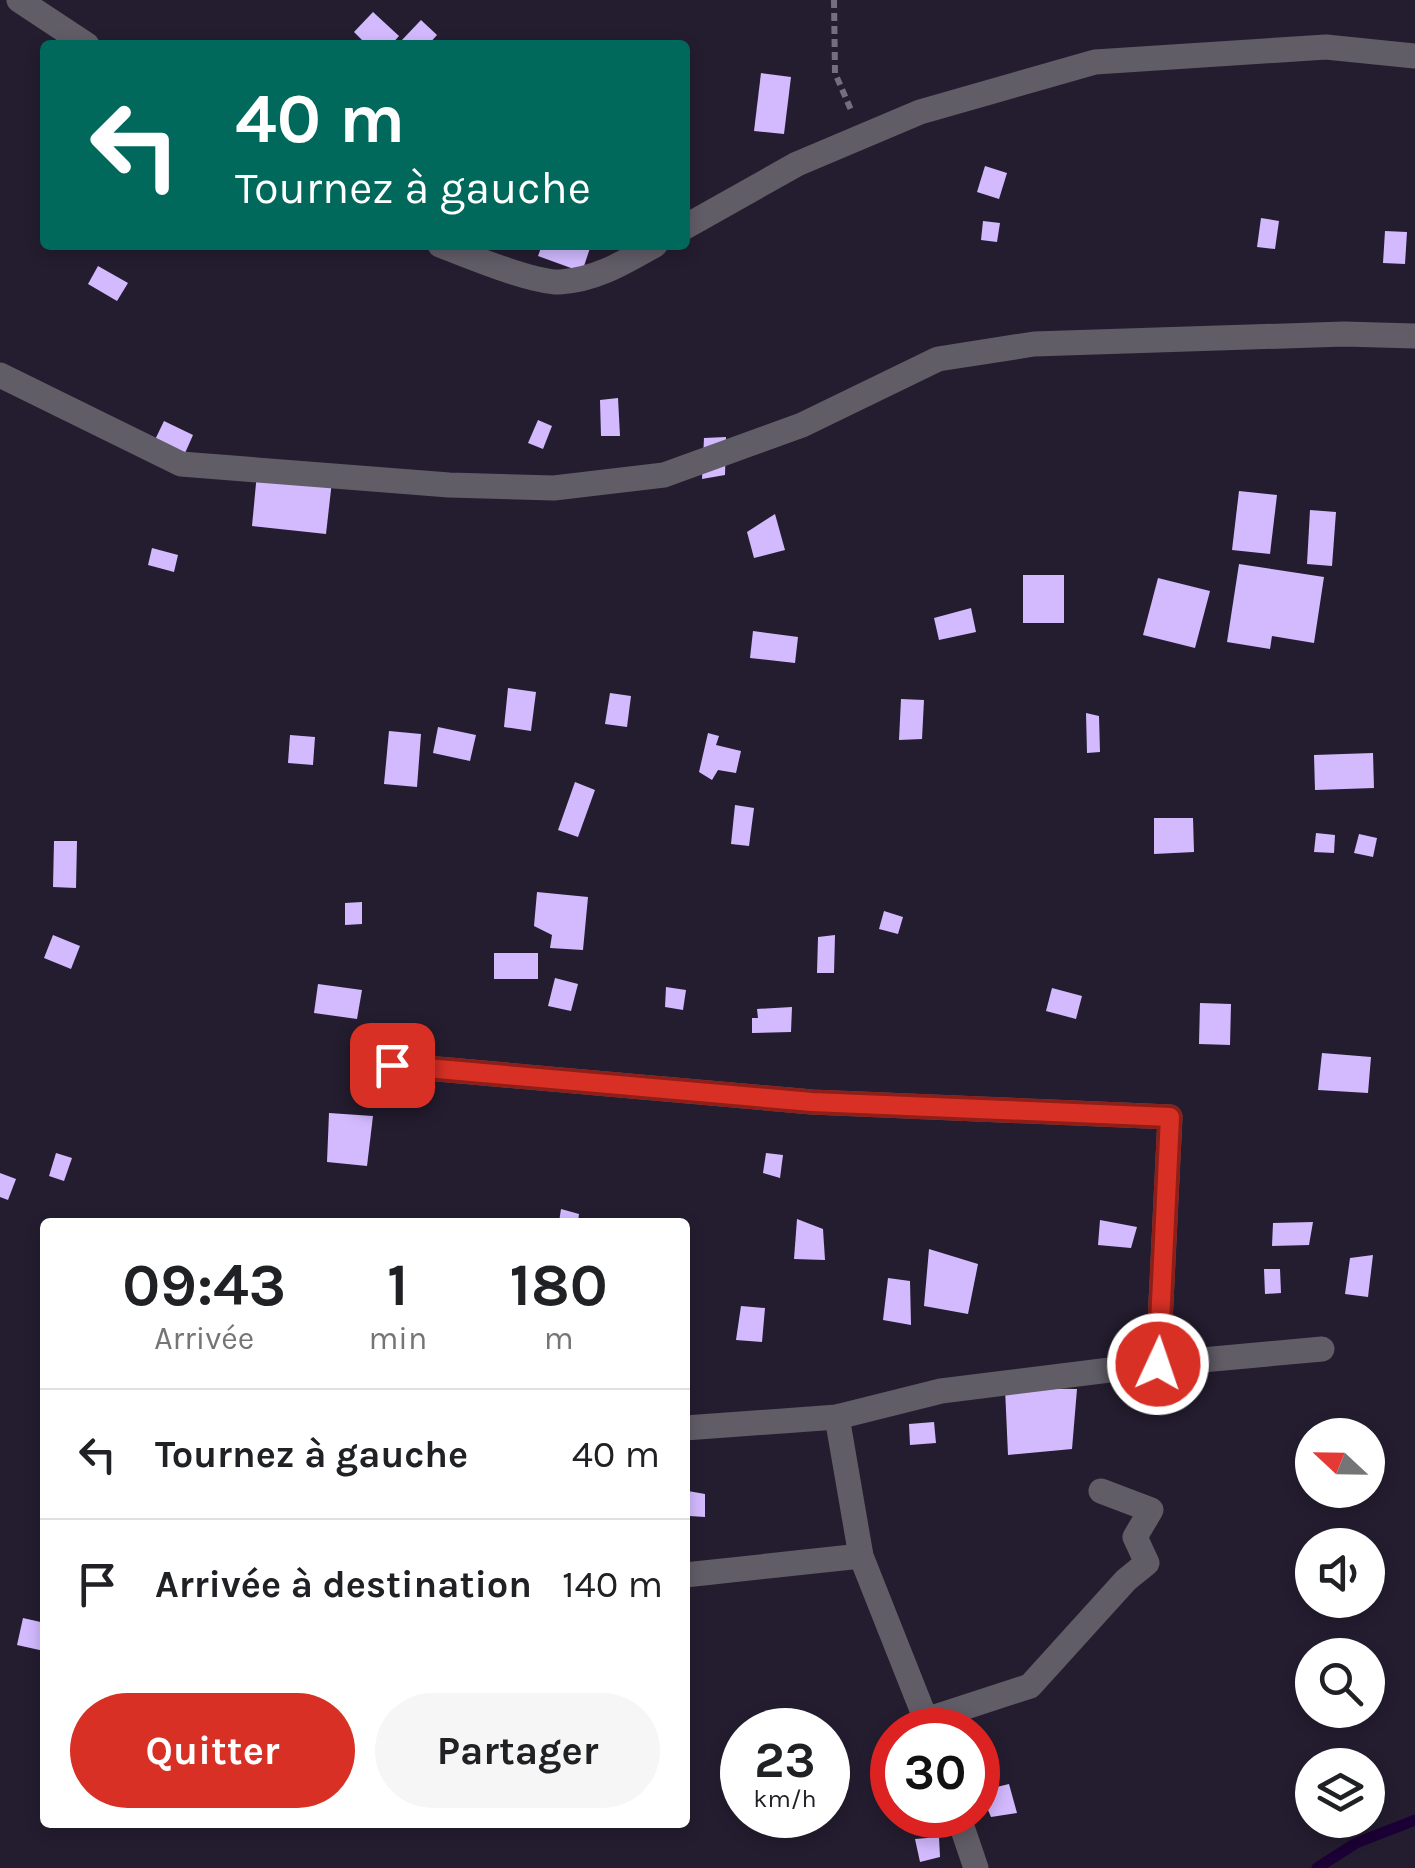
<!DOCTYPE html>
<html lang="fr">
<meta charset="utf-8">
<style>
body{margin:0;font-family:Karla,sans-serif;background:#f6f6f6;color:#202124;height:100vh;display:flex;flex-direction:column;font-size:38px;white-space:nowrap}
*{box-sizing:border-box;margin:0}
p{font-size:32px;color:#757577}
.icon{flex:none;width:55px;height:55px;fill:none;stroke:currentColor;stroke-width:2;stroke-linecap:round;stroke-linejoin:round}
.map{position:relative;flex:1;overflow:hidden}
.drawer{position:absolute;left:40px;top:1218px;width:650px;height:610px;display:flex;flex-direction:column;background:#fff;border-radius:10px;box-shadow:0 5px 15px #0003}
.drawer>*{flex:none}
.top-card{position:absolute;left:40px;top:40px;width:650px;height:210px;border-radius:10px;box-shadow:0 5px 15px #0003;background:#00695c;color:#fff;overflow:hidden}
.needle{width:65px;rotate:292deg}
.tools{position:absolute;left:1295px;top:1418px;display:grid;gap:20px}
.tools a{display:grid;place-items:center;width:90px;height:90px;border-radius:50%;background:#fff;box-shadow:0 5px 15px #0003;font-size:50px}
.speed{position:absolute;left:720px;top:1708px;display:flex;gap:20px;font-size:50px;font-weight:700;text-align:center}
.speed>*{display:grid;place-content:center;width:130px;height:130px;border-radius:50%;background:#fff;box-shadow:0 5px 15px #0003;line-height:1}
.speed small{font-size:25px;font-weight:400}
.speed .limit{border:15px solid #d22;background:#fff;color:#111}
.pin{position:absolute;display:grid;place-items:center;width:85px;height:85px;color:#fff;margin:-42px;border-radius:20px;box-shadow:0 5px 15px #0006}
.me{position:absolute;width:110px;margin:-55px;rotate:3deg;stroke-linejoin:round;filter:drop-shadow(0 0 8px #0008)}
.turn{display:flex;align-items:center;gap:35px;height:210px;padding:0 30px;font-size:45px}
.turn .icon{width:130px;height:130px;stroke-width:2.5}
.turn b{display:block;font-size:70px;line-height:85px}
.eta{display:flex;justify-content:space-evenly;align-items:center;height:170px;text-align:center}
.eta b{font-size:60px;font-weight:700;line-height:70px}
.button{display:flex;gap:20px;margin-top:auto;padding:20px 30px}
.button a{flex:1;height:115px;border-radius:60px;background:#d93025;color:#fff;font-size:40px;font-weight:700;line-height:115px;text-align:center}
.button a+a{background:#f6f6f6;color:#202124}
ul{padding:0;list-style:none}
li{display:flex;align-items:center;gap:30px;height:130px;padding:0 30px;border-top:2px solid #e0e0e0}
li div{flex:1}
li b{display:block;font-size:38px}
li em{font-style:normal}
.map>svg:first-child{display:block}
.lines{fill:none;stroke-linecap:round;stroke-linejoin:round}
.stream{stroke:#1b0035;stroke-width:11}
.building{fill:#d3baff}
.path{stroke:#746e7f;stroke-width:6;stroke-dasharray:8 5;stroke-linecap:butt}
.street{stroke:#615d67;stroke-width:25}
.route-casing{stroke:#8d1f18;stroke-width:25}
.route{stroke:#d93025;stroke-width:18}
</style>
<div class="map">
<svg width="1415" height="1868" viewBox="0 0 1415 1868">
<rect width="100%" height="100%" fill="#241d30"/>
<g class="lines">
<polyline class="stream" points="1317,1868 1356,1843 1415,1820"/>
</g>
<g class="building">
<polygon points="373,12 399,36 391,45 367,45 354,32"/>
<polygon points="421,20 437,35 428,45 407,45 402,40"/>
<polygon points="761,73 791,77 784,134 754,131"/>
<polygon points="985,166 1007,173 999,199 977,192"/>
<polygon points="1261,218 1279,221 1275,249 1257,247"/>
<polygon points="983,221 1000,223 997,242 981,240"/>
<polygon points="1385,231 1407,232 1405,264 1383,263"/>
<polygon points="542,245 591,245 582,272 538,256"/>
<polygon points="98,266 128,283 117,301 88,284"/>
<polygon points="618,398 620,436 601,436 600,400"/>
<polygon points="538,420 552,426 543,449 528,443"/>
<polygon points="164,421 193,435 182,460 152,446"/>
<polygon points="726,437 725,475 702,479 704,438"/>
<polygon points="257,473 332,481 326,534 252,526"/>
<polygon points="1239,491 1277,495 1270,554 1232,550"/>
<polygon points="1310,510 1336,512 1332,566 1307,564"/>
<polygon points="775,514 785,550 754,558 747,532"/>
<polygon points="152,548 178,555 174,572 148,565"/>
<polygon points="1239,564 1324,577 1314,643 1272,636 1270,649 1227,642"/>
<rect x="1023" y="575" width="41" height="48"/>
<polygon points="1158,578 1210,591 1195,648 1143,635"/>
<polygon points="971,608 976,632 939,640 934,618"/>
<polygon points="753,631 798,637 795,663 750,658"/>
<polygon points="508,688 536,692 531,731 504,727"/>
<polygon points="610,693 631,696 627,727 605,724"/>
<polygon points="901,699 924,700 922,739 899,740"/>
<polygon points="1086,713 1099,716 1100,752 1087,753"/>
<polygon points="438,727 476,735 470,761 433,753"/>
<polygon points="389,731 421,734 417,787 384,784"/>
<polygon points="708,733 719,736 716,745 741,751 736,773 718,770 712,780 699,772"/>
<polygon points="290,735 315,737 313,765 288,763"/>
<polygon points="1373,753 1374,788 1315,790 1314,755"/>
<polygon points="575,782 595,790 578,837 558,830"/>
<polygon points="735,805 754,808 749,846 731,844"/>
<polygon points="1154,818 1193,818 1194,852 1154,854"/>
<polygon points="1316,833 1335,835 1334,853 1314,852"/>
<polygon points="1359,834 1377,838 1373,857 1354,853"/>
<polygon points="54,841 77,841 76,888 53,887"/>
<polygon points="537,892 588,897 583,950 550,948 552,935 534,926"/>
<polygon points="362,902 362,924 345,925 345,903"/>
<polygon points="884,911 903,917 898,934 879,929"/>
<polygon points="53,935 80,946 71,969 44,958"/>
<polygon points="835,935 834,973 817,973 818,937"/>
<rect x="494" y="953" width="44" height="26"/>
<polygon points="555,978 578,984 571,1011 548,1006"/>
<polygon points="318,984 362,990 357,1019 314,1013"/>
<polygon points="666,987 686,990 683,1010 665,1007"/>
<polygon points="1052,988 1082,996 1076,1019 1046,1011"/>
<polygon points="1200,1003 1231,1004 1230,1045 1199,1044"/>
<polygon points="792,1007 791,1032 752,1033 752,1018 758,1018 757,1009"/>
<polygon points="1322,1053 1371,1057 1368,1093 1318,1090"/>
<polygon points="329,1113 373,1116 367,1166 327,1162"/>
<polygon points="56,1153 72,1158 64,1181 49,1176"/>
<polygon points="766,1153 783,1155 780,1178 763,1173"/>
<polygon points="0,1173 16,1179 8,1200 0,1197"/>
<polygon points="561,1209 579,1214 578,1222 559,1222"/>
<polygon points="797,1219 823,1229 825,1260 794,1259"/>
<polygon points="1100,1220 1137,1227 1131,1248 1098,1245"/>
<polygon points="1313,1222 1309,1245 1272,1246 1273,1223"/>
<polygon points="929,1249 978,1264 968,1314 924,1306"/>
<polygon points="1373,1255 1368,1297 1345,1294 1350,1258"/>
<polygon points="1264,1269 1280,1269 1281,1293 1265,1294"/>
<polygon points="888,1278 910,1281 911,1325 883,1320"/>
<polygon points="741,1306 765,1308 762,1342 736,1340"/>
<polygon points="1005,1388 1077,1389 1072,1449 1008,1455"/>
<polygon points="934,1422 936,1443 910,1445 909,1424"/>
<polygon points="688,1491 705,1494 705,1517 689,1516"/>
<polygon points="23,1618 45,1623 44,1651 17,1645"/>
<polygon points="1374,1668 1379,1685 1368,1688 1368,1669"/>
<polygon points="1009,1784 1017,1813 991,1817 980,1791"/>
<polygon points="939,1837 940,1857 920,1862 915,1839"/>
</g>
<g class="lines">
<polyline class="path" points="834,0 835,73 851,110"/>
<g class="street">
<polyline points="19,0 87,45"/>
<polyline points="685,227 797,164 920,112 1095,62 1326,47 1415,56"/>
<path d="M 440,245 C 468,256 533,283 560,282 C 596,280 625,262 655,245"/>
<polyline points="0,375 181,464 449,485 554,488 664,475 802,425 938,359 1034,344 1344,334 1415,336"/>
<polyline points="392,1065 812,1102 1170,1117 1158,1364"/>
<polyline points="837,1417 861,1556 926,1720 1030,1686 1126,1580 1147,1563 1135,1537 1151,1510 1101,1491"/>
<polyline points="685,1428 837,1417 941,1391 1158,1364 1322,1349"/>
<polyline points="685,1575 861,1556"/>
<polyline points="958,1815 976,1868"/>
</g>
</g>
<g class="lines">
<defs>
<polyline id="route" points="392,1065 812,1102 1170,1117 1158,1364"/>
</defs>
<use href="#route" class="route-casing"/>
<use href="#route" class="route"/>
</g>
</svg>
<div class="tools">
<a><svg class="needle" viewBox="-14 -14 28 28"><path d="M0-13l5 13h-10z" fill="#e53935"/><path d="M0 13l5-13h-10z" fill="#757577"/></svg></a>
<a><svg class="icon" aria-label="sound" viewBox="0 0 24 24"><path d="M4 9h4l5-4v14l-5-4H4zM17 9q2 3 0 6"/></svg></a>
<a><svg class="icon" aria-label="search" viewBox="0 0 24 24"><circle cx="10" cy="10" r="6"/><path d="M15 15l6 6"/></svg></a>
<a><svg class="icon" aria-label="layers" viewBox="0 0 24 24"><path d="M12 4l9 5-9 5-9-5zM3 14l9 5 9-5"/></svg></a>
</div>
<div class="speed"><div>23<small>km/h</small></div><div class="limit">30</div></div>
<div class="pin" style="left:392px;top:1065px;background:#d93025"><svg class="icon" aria-label="arrive" viewBox="0 0 24 24"><path d="M6 21V4h12l-3 4 3 4H6"/></svg></div>
<svg class="me" style="left:1158px;top:1364px" viewBox="-20 -20 40 40"><circle r="17" fill="#d93025" stroke="#fff" stroke-width="3"/><path d="M0-11L8 9 0 5-8 9z" fill="#fff"/></svg>
<div class="top-card">
<div class="turn"><svg class="icon" aria-label="left" viewBox="0 0 24 24"><path d="M17 20v-9H6M10 6l-5 5 5 5"/></svg><div><b>40 m</b>Tournez à gauche</div></div>
</div>
<section class="drawer">
<div class="eta">
<div><b>09:43</b><p>Arrivée</p></div>
<div><b>1</b><p>min</p></div>
<div><b>180</b><p>m</p></div>
</div>
<ul>
<li><svg class="icon" aria-label="left" viewBox="0 0 24 24"><path d="M17 20v-9H6M10 6l-5 5 5 5"/></svg><div><b>Tournez à gauche</b></div><em>40 m</em></li>
<li><svg class="icon" aria-label="arrive" viewBox="0 0 24 24"><path d="M6 21V4h12l-3 4 3 4H6"/></svg><div><b>Arrivée à destination</b></div><em>140 m</em></li>
</ul>
<div class="button"><a>Quitter</a><a>Partager</a></div>
</section>
</div>
